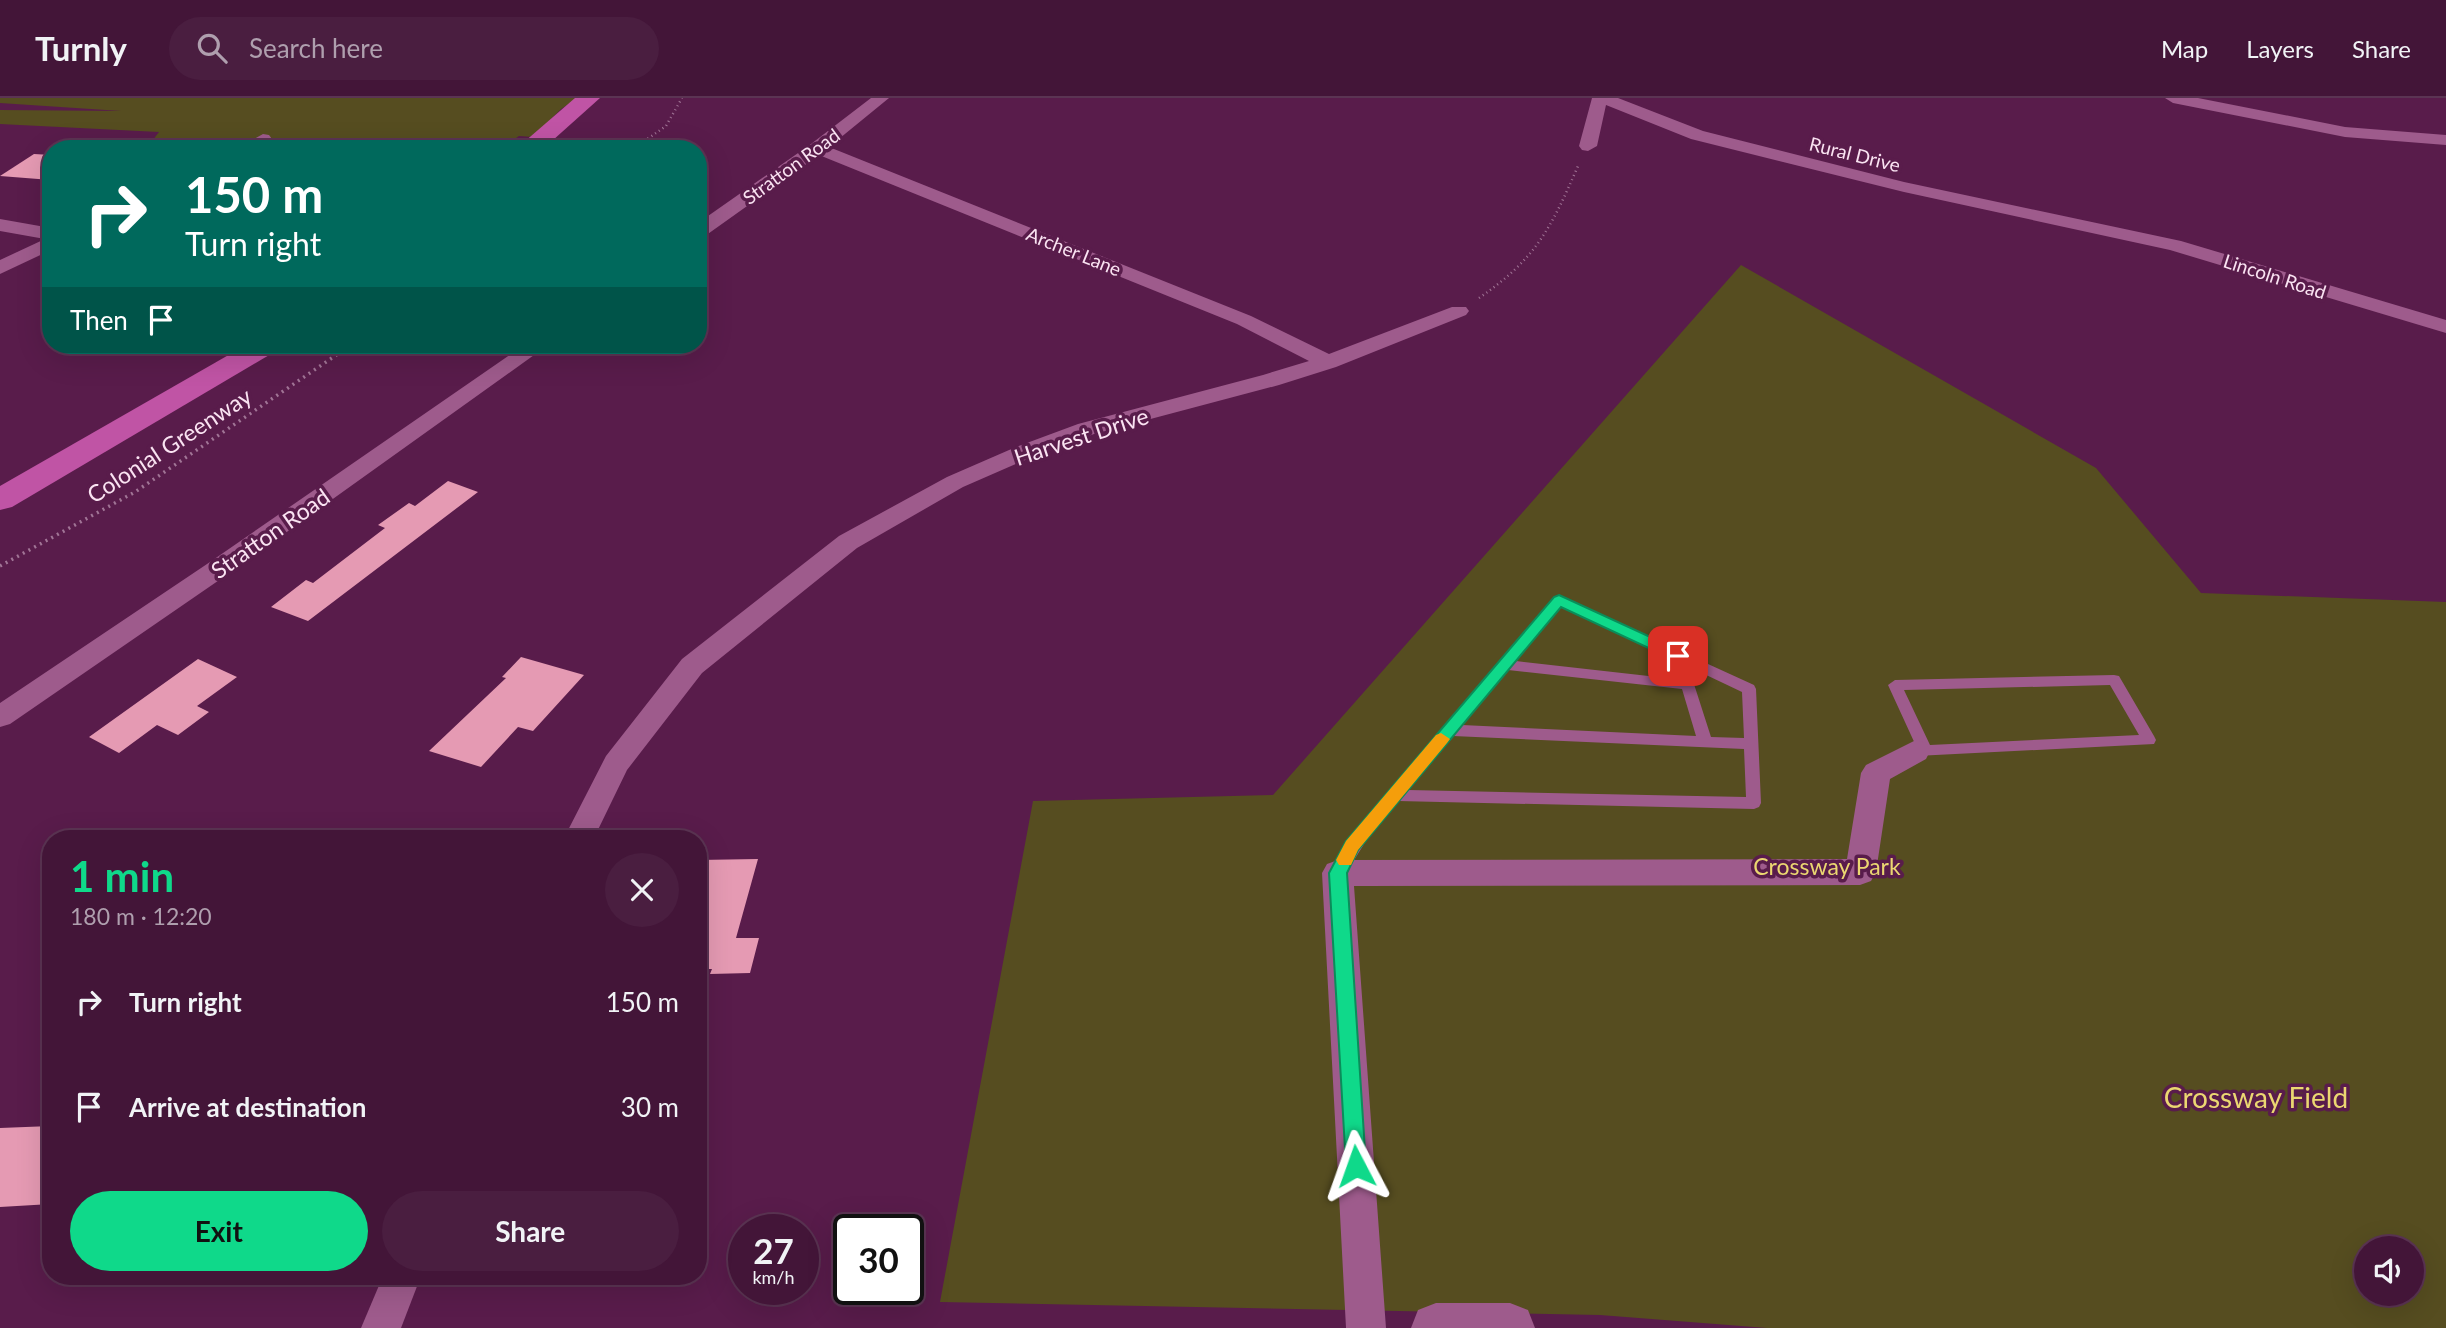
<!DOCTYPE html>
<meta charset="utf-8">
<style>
body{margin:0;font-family:Lato,sans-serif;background:#4a1e40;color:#f1f3f6;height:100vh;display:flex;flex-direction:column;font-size:26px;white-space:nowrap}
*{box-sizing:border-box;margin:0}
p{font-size:23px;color:#af9fae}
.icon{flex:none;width:38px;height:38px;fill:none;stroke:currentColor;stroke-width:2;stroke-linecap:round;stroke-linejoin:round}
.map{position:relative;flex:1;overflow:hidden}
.drawer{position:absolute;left:42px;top:732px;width:665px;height:455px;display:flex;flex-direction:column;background:#431538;border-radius:28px;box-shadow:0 7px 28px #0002,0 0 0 2px #5b3453}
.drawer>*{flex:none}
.guide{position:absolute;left:42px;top:42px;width:665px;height:214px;border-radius:28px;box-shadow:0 7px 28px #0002,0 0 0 2px #5b3453;background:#00695c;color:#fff;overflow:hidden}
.buttons{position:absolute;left:2354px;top:1138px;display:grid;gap:14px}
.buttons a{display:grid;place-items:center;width:70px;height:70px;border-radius:50%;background:#431538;box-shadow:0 7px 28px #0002,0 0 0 2px #5b3453;font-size:35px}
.speed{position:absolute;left:728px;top:1116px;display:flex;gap:14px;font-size:35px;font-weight:700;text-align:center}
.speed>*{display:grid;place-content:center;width:91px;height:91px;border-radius:50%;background:#431538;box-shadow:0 7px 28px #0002,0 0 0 2px #5b3453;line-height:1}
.speed small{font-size:18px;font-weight:400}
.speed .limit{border:4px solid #111;border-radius:10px;background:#fff;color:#111}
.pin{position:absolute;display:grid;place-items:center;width:60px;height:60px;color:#fff;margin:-30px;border-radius:14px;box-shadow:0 4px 10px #0006}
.me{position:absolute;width:77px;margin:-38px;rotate:356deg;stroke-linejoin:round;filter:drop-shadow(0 0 5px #0008)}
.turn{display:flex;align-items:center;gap:24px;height:147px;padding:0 28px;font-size:32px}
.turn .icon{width:91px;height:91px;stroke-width:2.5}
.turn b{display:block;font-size:49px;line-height:60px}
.then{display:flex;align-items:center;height:66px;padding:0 28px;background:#0003;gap:14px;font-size:26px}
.round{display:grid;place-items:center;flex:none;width:74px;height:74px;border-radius:37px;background:#4a1e40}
.overview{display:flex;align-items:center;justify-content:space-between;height:119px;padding:0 28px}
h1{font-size:42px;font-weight:700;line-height:52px;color:#0fd98a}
.cta{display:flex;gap:14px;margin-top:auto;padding:14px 28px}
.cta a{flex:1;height:80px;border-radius:42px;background:#0fd98a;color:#111;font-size:28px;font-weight:700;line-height:80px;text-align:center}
.cta a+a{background:#4a1e40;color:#f1f3f6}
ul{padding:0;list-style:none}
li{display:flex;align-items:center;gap:21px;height:105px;padding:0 28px}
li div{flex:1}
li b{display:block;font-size:26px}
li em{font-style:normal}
header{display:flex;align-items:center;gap:42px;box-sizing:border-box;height:98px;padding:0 35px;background:#431538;border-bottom:2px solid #5b3453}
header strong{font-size:33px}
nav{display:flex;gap:38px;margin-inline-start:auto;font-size:24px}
.search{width:490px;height:63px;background:#4a1e40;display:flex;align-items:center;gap:18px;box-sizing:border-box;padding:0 24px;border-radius:38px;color:#af9fae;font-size:26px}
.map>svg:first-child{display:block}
.green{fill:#564d20;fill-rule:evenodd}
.building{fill:#e59ab3}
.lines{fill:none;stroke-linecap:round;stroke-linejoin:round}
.path-far1{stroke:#a17596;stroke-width:2.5;stroke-dasharray:1 3.5;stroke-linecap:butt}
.path{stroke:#a17596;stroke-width:3.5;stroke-dasharray:2 4.5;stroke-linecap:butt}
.service{fill:#9e5b8c;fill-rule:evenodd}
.minor{fill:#9e5b8c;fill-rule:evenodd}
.tertiary{fill:#9e5b8c;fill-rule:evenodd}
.motorway{fill:#c054a5;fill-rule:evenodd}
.route{fill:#0fd98a;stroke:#0a8d5a;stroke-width:2}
.slow{fill:#f59e0b}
.labels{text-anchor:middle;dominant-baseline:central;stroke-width:7;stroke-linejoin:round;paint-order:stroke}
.far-street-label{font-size:19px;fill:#fae3f2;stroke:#591c4b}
.street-label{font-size:23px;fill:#fae3f2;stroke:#591c4b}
.park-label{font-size:23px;fill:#ebd771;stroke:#591c4b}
.near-park-label{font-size:28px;fill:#ebd771;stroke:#591c4b}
</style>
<header>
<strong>Turnly</strong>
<div class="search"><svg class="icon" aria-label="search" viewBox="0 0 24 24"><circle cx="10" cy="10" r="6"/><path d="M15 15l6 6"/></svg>Search here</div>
<nav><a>Map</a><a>Layers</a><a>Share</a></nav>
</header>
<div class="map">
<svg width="2446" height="1230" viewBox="0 0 2446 1230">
<rect width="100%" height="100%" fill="#591c4b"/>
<g class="green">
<polygon points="0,0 578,0 561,11 533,39 519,38 500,51 341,51 341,46 288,51 146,51 159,34 0,26 0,12 121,13 0,5"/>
<path d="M 1741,167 L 2096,370 L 2201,495 L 2446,504 L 2446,1230 L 1767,1230 L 1600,1217 L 940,1204 L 1033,703 L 1273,697 ZM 2366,1150 L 2412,1150 L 2412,1195 L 2366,1195 Z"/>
</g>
<g class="building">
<polygon points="34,56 51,57 51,82 0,78"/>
<polygon points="448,383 478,394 308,523 271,509 306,482 313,485 385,430 378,427 409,405 415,408"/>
<polygon points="521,559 584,577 533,633 518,629 481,669 429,653 506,580 502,579"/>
<polygon points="198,561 237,579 197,608 209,614 178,637 157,627 119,655 89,639"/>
<polygon points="758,761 736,840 759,840 750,875 710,876 712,871 698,871 698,762"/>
<polygon points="51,1028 51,1106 0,1109 0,1030"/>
</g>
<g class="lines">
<g class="path-far1">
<polyline points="633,51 666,28 682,0"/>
<path d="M 1479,200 C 1536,161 1551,130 1578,68"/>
</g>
<polyline class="path" points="0,468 135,394 351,247"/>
<g class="service">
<path d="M 1559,498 L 1754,587 L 1756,591 L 1761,705 L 1759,709 L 1754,711 L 1398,703 L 1369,738 L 1343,780 L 1338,781 L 1333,780 L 1330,775 L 1349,743 L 1369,717 L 1554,499 ZM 1561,508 L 1742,594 L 1744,640 L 1711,639 L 1693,583 L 1516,563 ZM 1508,572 L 1682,591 L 1696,638 L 1462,627 ZM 1453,638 L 1744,651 L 1746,699 L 1408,692 Z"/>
<path d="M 2114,577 L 2119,578 L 2154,638 L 2156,642 L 2154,646 L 1916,658 L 1911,657 L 1909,653 L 1911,649 L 1916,648 L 1888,587 L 1895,582 ZM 2110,587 L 2139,637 L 1930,647 L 1904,592 Z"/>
</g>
<g class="minor">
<polygon points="871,0 889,0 829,49 1251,218 1329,256 1452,209 1466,209 1469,213 1466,217 1336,269 1279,287 1094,336 1032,359 963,389 857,450 702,575 627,672 594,740 564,740 606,658 682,561 839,438 947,379 1016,349 1078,326 1263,277 1309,263 1237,226 819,57 705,138 698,140 698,125 811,46"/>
<polygon points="1592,0 1618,0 1703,33 1904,84 2181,143 2446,222 2446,235 2170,152 1904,94 1691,41 1606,7 1597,48 1588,53 1582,52 1579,48"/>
<polygon points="2165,0 2198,0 2345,29 2446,37 2446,47 2345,39 2173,5"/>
<path d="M 263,36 L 269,37 L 272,41 C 262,52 249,51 236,51 Z"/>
<polygon points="0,121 51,130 51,152 0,176 0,162 45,141 0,133"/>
<polygon points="524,247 548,247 228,476 10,626 0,629 0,605 210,464"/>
<polygon points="1916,642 1926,645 1930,653 1926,661 1890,681 1876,774 1871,783 1860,787 1354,788 1386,1230 1346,1230 1322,775 1327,766 1338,762 1847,761 1861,675 1866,667"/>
<polygon points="383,1178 421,1178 401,1230 361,1230"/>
</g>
<polygon class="tertiary" points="1436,1205 1510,1205 1528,1212 1535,1230 1411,1230 1418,1212"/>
<g class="motorway">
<polygon points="575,0 600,0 543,51 516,51"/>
<polygon points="246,247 280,247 276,253 12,409 0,412 0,388"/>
</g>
</g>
<polygon class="route" points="1559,497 1683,554 1685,558 1683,561 1672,561 1561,509 1358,752 1347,775 1366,1068 1363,1075 1356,1078 1349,1075 1346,1068 1329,775 1346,743 1554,499"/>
<polygon class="slow" points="1441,635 1450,641 1447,645 1358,752 1351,767 1339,767 1336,762 1346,743 1436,637"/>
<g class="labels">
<g class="far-street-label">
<text transform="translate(1855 56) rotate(14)">Rural Drive</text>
<text transform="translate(791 68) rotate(-36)">Stratton Road</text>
<text transform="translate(1074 153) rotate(22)">Archer Lane</text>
<text transform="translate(2275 178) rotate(18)">Lincoln Road</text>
</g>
<g class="street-label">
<text transform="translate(1081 338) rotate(-18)">Harvest Drive</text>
<text transform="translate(169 347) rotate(-33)">Colonial Greenway</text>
<text transform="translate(270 435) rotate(-35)">Stratton Road</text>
</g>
<g class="park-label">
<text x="1827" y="768">Crossway Park</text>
</g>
<g class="near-park-label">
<text x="2256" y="999">Crossway Field</text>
</g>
</g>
</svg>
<div class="buttons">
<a><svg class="icon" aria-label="sound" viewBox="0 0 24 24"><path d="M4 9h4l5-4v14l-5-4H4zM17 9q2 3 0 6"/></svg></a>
</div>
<div class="speed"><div>27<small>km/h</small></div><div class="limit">30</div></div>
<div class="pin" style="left:1678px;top:558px;background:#d93025"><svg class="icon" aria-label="arrive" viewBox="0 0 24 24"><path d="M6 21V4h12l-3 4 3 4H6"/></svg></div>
<svg class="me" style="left:1356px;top:1068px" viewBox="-20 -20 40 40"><path d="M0-17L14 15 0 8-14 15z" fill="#0fd98a" stroke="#fff" stroke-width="4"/></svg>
<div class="guide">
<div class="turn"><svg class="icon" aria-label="right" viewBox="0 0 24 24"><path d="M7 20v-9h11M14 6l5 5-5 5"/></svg><div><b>150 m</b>Turn right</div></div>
<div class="then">Then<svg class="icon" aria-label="arrive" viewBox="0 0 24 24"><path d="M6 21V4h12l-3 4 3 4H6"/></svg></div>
</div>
<section class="drawer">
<div class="overview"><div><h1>1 min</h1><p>180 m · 12:20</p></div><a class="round"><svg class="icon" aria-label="close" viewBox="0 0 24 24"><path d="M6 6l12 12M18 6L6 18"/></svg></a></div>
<ul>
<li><svg class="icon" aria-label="right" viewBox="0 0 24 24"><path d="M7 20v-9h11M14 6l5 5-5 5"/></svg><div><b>Turn right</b></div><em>150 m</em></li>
<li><svg class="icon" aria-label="arrive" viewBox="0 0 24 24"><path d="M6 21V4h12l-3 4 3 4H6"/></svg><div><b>Arrive at destination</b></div><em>30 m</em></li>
</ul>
<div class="cta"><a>Exit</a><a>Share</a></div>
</section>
</div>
